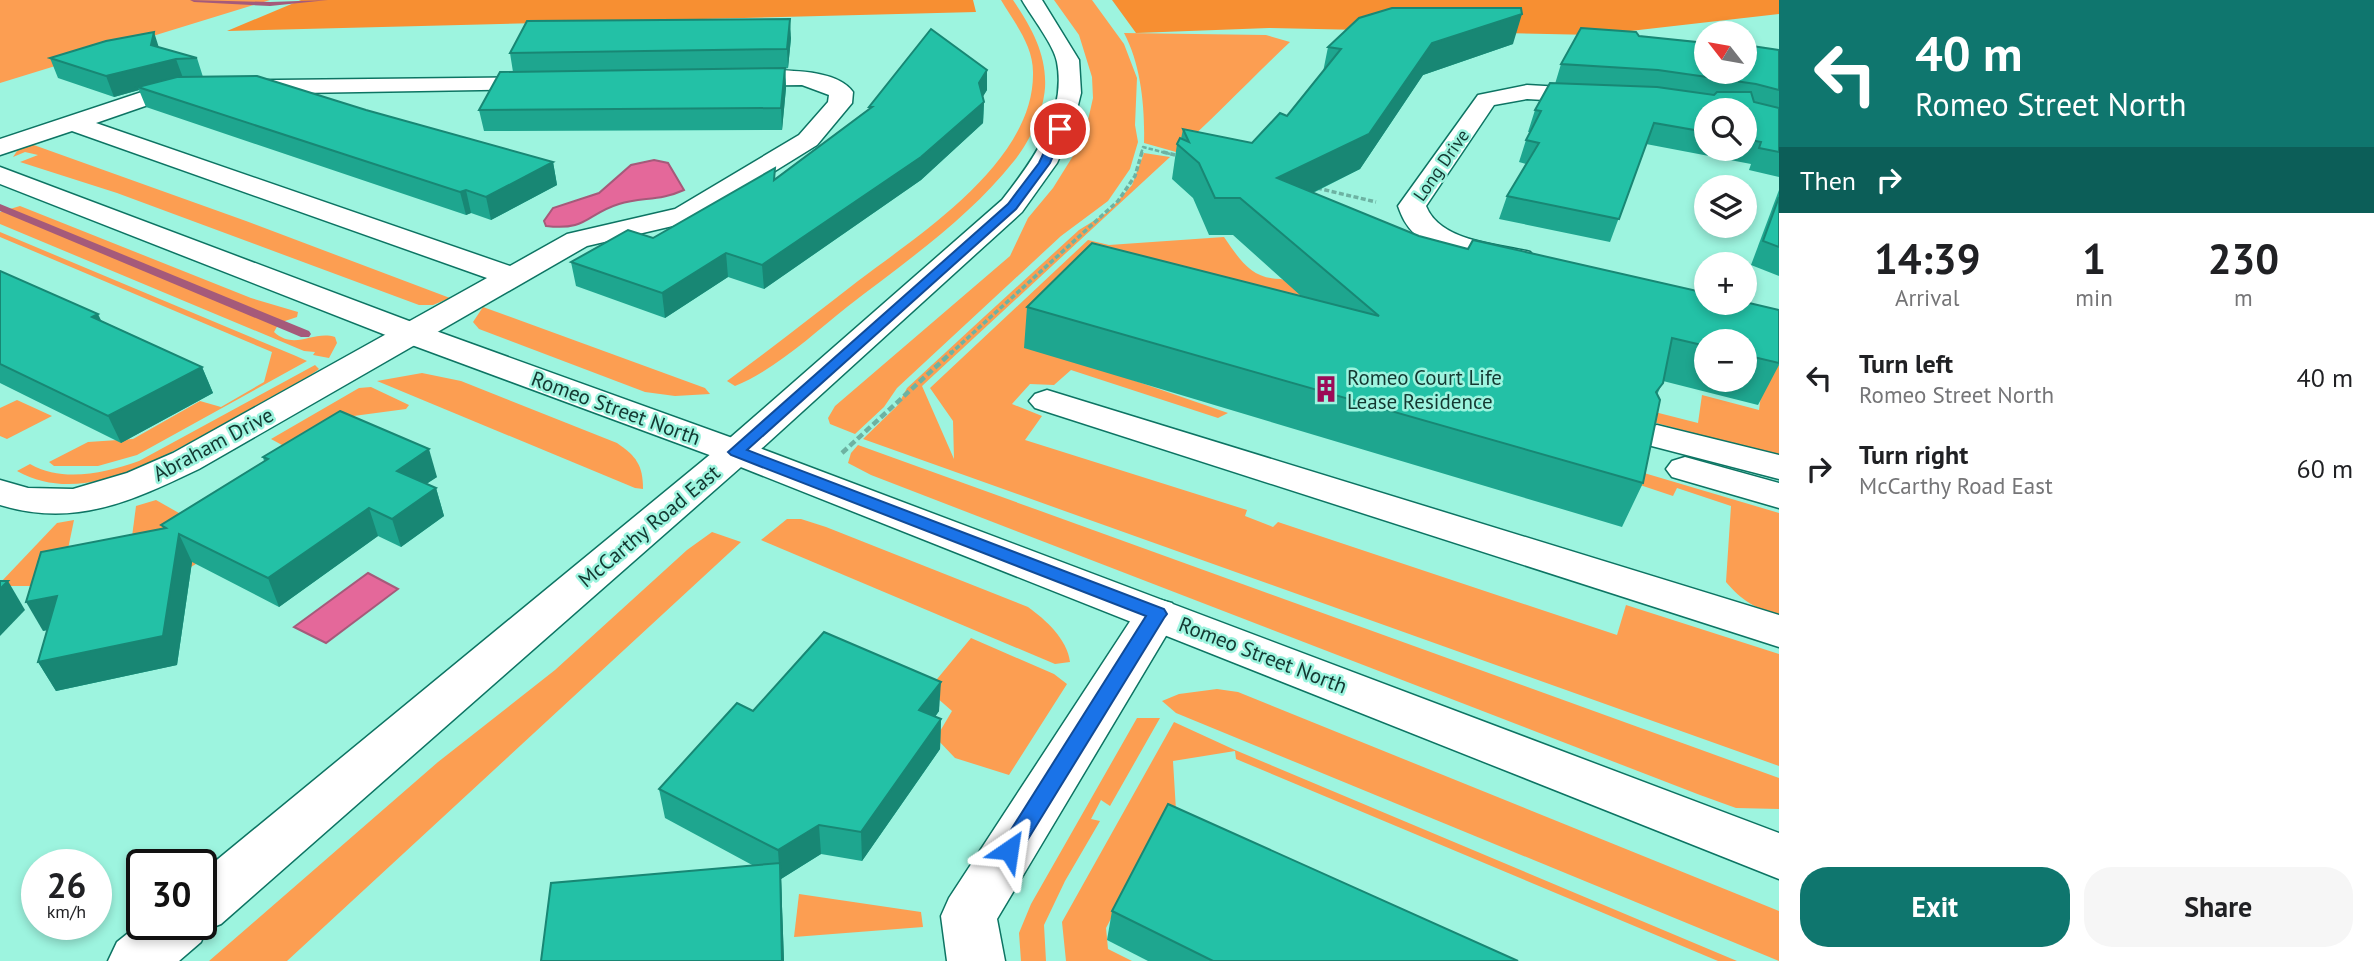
<!DOCTYPE html>
<meta charset="utf-8">
<style>
body{margin:0;font-family:"PT Sans",sans-serif;background:#f6f6f6;color:#202124;height:100vh;display:flex;flex-direction:column;font-size:26px;white-space:nowrap}
*{box-sizing:border-box;margin:0}
p{font-size:23px;color:#757577}
.icon{flex:none;width:38px;height:38px;fill:none;stroke:currentColor;stroke-width:2;stroke-linecap:round;stroke-linejoin:round}
.map{position:relative;flex:1;overflow:hidden}
.details{display:flex;flex-direction:column;background:#fff;width:595px}
.details>*{flex:none}
.hud{background:#0f766e;color:#fff;overflow:hidden}
.needle{width:46px;rotate:301deg}
.controls{position:absolute;left:1694px;top:21px;display:grid;gap:14px}
.controls a{display:grid;place-items:center;width:63px;height:63px;border-radius:50%;background:#fff;box-shadow:0 4px 10px #0003;font-size:35px}
.speed{position:absolute;left:21px;top:849px;display:flex;gap:14px;font-size:35px;font-weight:700;text-align:center}
.speed>*{display:grid;place-content:center;width:91px;height:91px;border-radius:50%;background:#fff;box-shadow:0 4px 10px #0003;line-height:1}
.speed small{font-size:18px;font-weight:400}
.speed .limit{border:4px solid #111;border-radius:10px;background:#fff;color:#111}
.pin{position:absolute;display:grid;place-items:center;width:60px;height:60px;color:#fff;margin:-30px;border:4px solid #fff;border-radius:50%;box-shadow:0 2px 7px #0007}
.me{position:absolute;width:77px;margin:-38px;rotate:32deg;stroke-linejoin:round;filter:drop-shadow(0 0 5px #0008)}
.turn{display:flex;align-items:center;gap:24px;height:147px;padding:0 21px;font-size:32px}
.turn .icon{width:91px;height:91px;stroke-width:2.5}
.turn b{display:block;font-size:49px;line-height:60px}
.then{display:flex;align-items:center;height:66px;padding:0 21px;background:#0003;gap:14px;font-size:26px}
.eta{display:flex;justify-content:space-evenly;align-items:center;height:119px;text-align:center}
.eta b{font-size:42px;font-weight:600;line-height:49px}
.action{display:flex;gap:14px;margin-top:auto;padding:14px 21px}
.action a{flex:1;height:80px;border-radius:28px;background:#0f766e;color:#fff;font-size:28px;font-weight:600;line-height:80px;text-align:center}
.action a+a{background:#f6f6f6;color:#202124}
ul{padding:0;list-style:none}
li{display:flex;align-items:center;gap:21px;height:91px;padding:0 21px}
li div{flex:1}
li b{display:block;font-size:26px}
li em{font-style:normal}
main{display:flex;flex:1;min-height:0}
.map>svg:first-child{display:block}
.green{fill:#fc9e52}
.forest{fill:#f78f32}
.water{fill:#e4689a;stroke:#a55a7a;stroke-width:2}
.lines{fill:none;stroke-linecap:round;stroke-linejoin:round}
.stream{fill:#a55a7a;fill-rule:evenodd}
.minor-casing{stroke:#0d7463;stroke-width:3}
.major-casing{stroke:#0d7463;stroke-width:3}
.path-far2{stroke:#6db2a2;stroke-width:2.5;stroke-dasharray:4.5 2;stroke-linecap:butt}
.path-far1{stroke:#6db2a2;stroke-width:3.5;stroke-dasharray:5 2.5;stroke-linecap:butt}
.path{stroke:#6db2a2;stroke-width:4.5;stroke-dasharray:7 3.5;stroke-linecap:butt}
.minor{fill:#fff;fill-rule:evenodd}
.major{fill:#fff;fill-rule:evenodd}
.wall{fill:#1ea68f;fill-rule:evenodd}
.shaded-wall{fill:#188774}
.building{fill:#23c1a6;stroke:#188774;stroke-width:2}
.route{fill:#1a73e8;stroke:#114b97;stroke-width:2}
.labels{text-anchor:middle;dominant-baseline:central;stroke-width:5;stroke-linejoin:round;paint-order:stroke}
.far-street-label{font-size:18px;fill:#133831;stroke:#9df4df}
.poi-label{font-size:21px;fill:#133831;stroke:#9df4df;text-anchor:start}
.street-label{font-size:21px;fill:#133831;stroke:#9df4df}
</style>
<main>
<div class="map">
<svg width="1779" height="961" viewBox="0 0 1779 961">
<rect width="100%" height="100%" fill="#9df4df"/>
<g class="green">
<polygon points="0,0 270,0 0,83"/>
<path d="M 1001,0 L 1013,0 C 1031,27 1047,54 1045,88 C 1043,113 1030,141 1014,161 C 968,219 905,262 847,307 C 812,335 776,369 735,386 L 727,381 C 771,349 814,315 858,281 C 920,234 1035,161 1033,72 C 1033,45 1014,22 1001,0 Z"/>
<polygon points="1054,0 1092,0 1124,44 1137,78 1135,125 1138,142 1130,169 1108,201 1061,236 897,388 884,407 855,434 830,424 828,418 835,406 1010,256 1028,218 1053,188 1078,148 1086,129 1093,98 1092,77 1079,35"/>
<path d="M 1124,33 L 1266,35 L 1290,42 C 1252,78 1216,116 1176,152 L 1144,143 C 1145,107 1141,65 1124,33 Z"/>
<polygon points="31,144 246,221 450,298 433,305 419,305 117,193 20,162 38,155 25,152 13,157 17,151"/>
<path d="M 1144,153 L 1170,157 L 922,386 L 954,459 L 953,421 L 930,388 L 1088,240 L 1109,245 L 1224,237 C 1240,260 1251,279 1281,279 L 1643,409 L 1698,423 L 1702,395 L 1759,410 L 1766,357 L 1779,343 L 1779,456 L 1355,342 L 1049,351 L 1228,413 L 1218,418 L 1071,370 L 1054,385 L 1030,384 L 1012,404 L 1042,416 L 1025,440 L 1247,510 L 1245,516 L 1273,527 L 1278,522 L 1617,635 L 1626,605 L 1779,654 L 1779,766 L 863,439 L 898,405 L 907,388 L 985,316 L 1079,230 L 1108,212 L 1132,185 Z"/>
<path d="M 20,206 L 251,298 L 298,312 L 297,317 L 279,323 L 274,332 C 295,351 313,330 335,337 L 337,343 L 329,358 L 313,355 L 315,352 L 304,351 L 0,224 L 0,212 Z"/>
<polygon points="0,232 296,356 307,361 137,455 98,466 54,466 49,462 88,442 133,439 200,401 221,407 264,382 272,352 0,237"/>
<polygon points="483,307 705,388 710,394 675,396 645,392 479,329 473,322"/>
<path d="M 315,365 L 319,369 L 309,376 C 275,395 241,414 207,433 C 151,463 80,506 17,471 L 30,464 C 64,483 104,473 139,461 Z"/>
<path d="M 422,373 L 461,381 L 617,443 C 636,456 643,465 643,489 L 635,488 L 377,381 Z"/>
<polygon points="371,387 409,405 406,409 331,419 304,457 271,439 359,388"/>
<polygon points="17,400 52,416 7,439 0,436 0,408"/>
<polygon points="858,445 1779,778 1779,809 1736,808 1700,795 871,475 848,463 851,453"/>
<path d="M 1634,470 L 1779,513 L 1779,615 C 1756,609 1741,600 1726,582 L 1731,506 L 1677,488 L 1673,496 L 1634,483 Z"/>
<polygon points="156,500 232,543 160,585 129,560 136,506"/>
<path d="M 787,519 L 801,519 L 826,527 L 1028,607 C 1046,620 1067,639 1070,662 L 1055,664 L 761,540 Z"/>
<polygon points="74,520 62,578 36,586 3,586 0,583 57,523"/>
<polygon points="712,532 741,542 287,961 209,961 438,762 555,670 687,550"/>
<polygon points="971,638 1054,674 1067,684 1009,775 955,758 936,738 952,711 928,690"/>
<polygon points="1217,689 1238,692 1779,911 1779,961 1176,713 1162,701 1179,694"/>
<polygon points="1137,718 1160,718 1110,806 1101,800 1091,819 1100,821 1065,881 1044,925 1046,961 1021,961 1019,933 1031,904"/>
<polygon points="1174,722 1235,750 1737,961 1718,961 1236,759 1235,751 1173,761 1177,827 1160,826 1106,928 1108,949 1132,961 1066,961 1062,922"/>
<polygon points="799,894 921,912 923,927 794,937"/>
</g>
<g class="forest">
<polygon points="301,0 973,0 976,12 227,31"/>
<polygon points="1112,0 1779,0 1779,14 1595,35 1269,28 1136,33"/>
</g>
<g class="water">
<path d="M 654,160 L 668,163 L 684,190 C 660,201 642,197 619,204 C 586,214 588,231 546,226 L 544,221 L 553,208 L 599,193 L 631,165 Z"/>
<polygon points="368,573 398,589 326,643 294,627"/>
</g>
<g class="lines">
<g class="stream">
<polygon points="190,0 270,2 328,0 270,6 194,2"/>
<polygon points="0,204 309,331 311,334 309,337 301,337 0,211"/>
</g>
<defs>
<g id="minor">
<path d="M 1022,0 L 1042,0 L 1079,60 L 1081,93 L 1072,129 L 1057,163 L 1022,212 L 749,460 L 221,924 L 206,930 L 201,942 L 179,961 L 108,961 L 117,942 L 142,922 L 201,924 L 201,873 L 723,444 L 1002,200 C 1032,162 1067,114 1057,62 C 1054,45 1031,16 1022,0 Z"/>
<path d="M 774,70 C 797,71 838,71 853,92 L 852,103 L 817,145 L 694,221 L 587,246 L 199,469 C 132,501 75,528 0,505 L 0,480 L 28,488 L 73,489 L 127,473 L 173,453 L 487,278 L 72,131 L 0,155 L 0,139 L 175,81 L 554,77 L 557,82 L 554,87 L 546,89 L 177,95 L 96,123 L 510,266 L 567,234 L 675,209 L 799,135 L 828,102 L 829,95 L 802,85 L 732,86 L 724,84 L 721,79 L 724,74 Z"/>
<path d="M 1527,85 L 1597,89 L 1605,91 L 1609,96 L 1605,101 L 1597,103 L 1527,99 L 1494,105 L 1426,206 C 1440,242 1498,244 1530,252 L 1535,258 L 1530,264 C 1506,270 1435,250 1415,234 C 1406,226 1402,217 1398,206 L 1478,95 Z"/>
<polygon points="1047,390 1779,615 1779,647 1035,408 1029,401 1035,394"/>
<polygon points="1657,425 1779,455 1779,479 1644,444 1639,436 1644,428"/>
<polygon points="1685,457 1779,483 1779,508 1672,477 1666,469 1672,461"/>
<polygon points="1157,599 1172,603 1179,614 997,919 1005,961 947,961 941,916 949,898 1142,603"/>
</g>
<polygon id="major" points="0,167 425,327 749,444 1779,833 1779,879 723,460 401,341 0,184"/>
</defs>
<use href="#minor" class="minor-casing"/>
<use href="#major" class="major-casing"/>
<polyline class="path-far2" points="1141,154 1143,147 1170,154"/>
<g class="path-far1">
<polyline points="1163,152 1179,156"/>
<polyline points="1317,188 1376,202"/>
<polyline points="950,354 1118,201 1135,176 1142,152"/>
</g>
<polyline class="path" points="842,453 952,352"/>
<use href="#minor" class="minor"/>
<use href="#major" class="major"/>
</g>
<g class="wall">
<path d="M 1639,36 L 1779,50 L 1779,177 L 1749,170 L 1751,164 L 1646,144 L 1610,242 L 1499,219 L 1507,196 L 1526,164 L 1519,162 L 1526,140 L 1531,132 L 1528,132 L 1535,110 L 1555,84 L 1561,64 ZM 1706,110 L 1745,110 L 1745,149 L 1706,149 Z"/>
<polygon points="791,38 788,68 785,69 786,88 782,130 484,131 479,110 513,72 510,53"/>
<path d="M 1513,44 L 1423,75 L 1360,169 L 1313,193 L 1419,236 L 1468,249 L 1779,310 L 1779,365 L 1758,405 L 1663,381 L 1657,395 L 1643,483 L 1622,527 L 1024,348 L 1027,307 L 1301,296 L 1233,235 L 1209,235 L 1193,198 L 1172,179 L 1177,144 L 1181,139 L 1183,129 L 1252,143 L 1287,116 L 1323,72 L 1328,47 ZM 1706,341 L 1745,341 L 1745,380 L 1706,380 Z"/>
<polygon points="159,47 197,58 203,77 366,110 553,162 557,185 491,220 471,213 466,215 146,107 139,90 114,97 58,78 50,58"/>
<polygon points="987,90 983,96 984,102 983,123 921,180 764,289 728,277 665,318 576,286 571,262 653,238 776,178 869,109 869,107"/>
<polygon points="1779,190 1779,276 1751,265"/>
<polygon points="0,271 102,321 202,367 213,393 121,443 0,383"/>
<polygon points="263,457 437,477 426,484 436,488 444,516 401,547 378,536 279,607 192,562 177,665 56,691 38,662 47,630 43,631 163,528 161,525 264,461"/>
<polygon points="753,711 939,711 935,717 941,719 940,749 862,861 821,854 781,879 784,961 541,961 754,866 665,818 659,789"/>
<polygon points="1112,911 1518,961 1148,961 1107,940"/>
</g>
<g class="shaded-wall">
<polygon points="1522,14 1513,44 1423,75 1360,169 1269,214 1277,178 1432,43"/>
<polygon points="790,19 791,38 788,68 787,49"/>
<polygon points="154,32 160,51 176,59 183,78 138,87 139,90 114,97 106,76 151,45"/>
<polygon points="785,68 786,88 782,130 781,108"/>
<polygon points="987,70 987,90 979,103 979,83"/>
<polygon points="984,102 983,123 921,180 764,289 762,265"/>
<polygon points="553,162 557,185 491,220 486,197"/>
<polygon points="466,190 471,213 466,215 460,192"/>
<polygon points="726,253 728,277 665,318 662,293"/>
<polygon points="98,314 110,339 92,317"/>
<polygon points="202,367 213,393 121,443 108,416"/>
<polygon points="429,449 437,477 405,498 397,471"/>
<polygon points="436,488 444,516 401,547 392,519"/>
<polygon points="369,508 378,536 279,607 268,578"/>
<polygon points="179,534 192,562 177,665 56,691 38,662"/>
<polygon points="8,581 25,610 0,636 0,589"/>
<polygon points="57,596 73,624 43,631 26,602"/>
<polygon points="941,682 939,711 919,739 919,710"/>
<polygon points="941,719 940,749 862,861 861,832"/>
<polygon points="819,825 821,854 781,879 784,961 782,961 780,879 778,850"/>
</g>
<g class="building">
<polygon points="1392,8 1521,8 1522,14 1432,43 1369,134 1277,178 1419,236 1468,249 1473,240 1706,293 1706,303 1745,302 1779,310 1779,363 1745,355 1745,341 1706,341 1706,346 1672,338 1663,383 1656,392 1660,400 1643,483 1027,307 1092,243 1379,316 1240,198 1215,198 1199,163 1177,144 1180,138 1189,142 1183,129 1252,143 1280,113 1287,116 1341,49 1328,47 1359,18"/>
<polygon points="790,19 787,49 510,53 527,21"/>
<polygon points="1581,28 1636,32 1639,36 1706,43 1706,72 1745,72 1745,45 1779,50 1779,90 1756,84 1658,70 1561,64"/>
<polygon points="931,29 987,70 979,83 984,102 921,157 762,265 726,253 662,293 571,262 628,230 653,238 775,168 774,180 872,107 869,107"/>
<polygon points="154,32 151,45 197,58 176,59 106,76 50,58 106,41"/>
<polygon points="785,68 781,108 479,110 500,72"/>
<polygon points="257,76 366,110 553,162 486,197 466,190 460,192 138,87 177,77"/>
<polygon points="1550,83 1657,87 1714,95 1717,92 1751,92 1754,102 1779,108 1779,152 1759,148 1761,142 1745,139 1745,110 1706,110 1706,132 1654,123 1619,219 1507,196 1539,143 1526,140 1541,111 1535,110"/>
<polygon points="1779,197 1779,247 1763,241"/>
<polygon points="0,271 98,314 92,317 202,367 108,416 0,364"/>
<polygon points="340,411 429,449 397,471 436,488 392,519 369,508 268,578 179,534 163,636 38,662 57,596 26,602 41,552 166,528 161,525 268,459 263,457"/>
<polygon points="0,581 8,581 0,589"/>
<polygon points="824,632 941,682 919,710 941,719 861,832 819,825 778,850 659,789 737,703 753,711"/>
<polygon points="1168,804 1518,961 1213,961 1112,911"/>
<polygon points="780,863 782,961 541,961 551,883"/>
</g>
<polygon class="route" points="1060,126 1065,129 1050,163 1016,209 747,450 1164,609 1167,614 1164,618 1017,857 1009,859 1002,857 998,850 1002,844 1146,616 731,455 728,452 1008,204 1039,163 1055,129"/>
<defs>
<symbol id="building-bare" viewBox="-9 -9 18 18"><path d="M-4-6H4V6H1V3H-1V6H-4ZM-2.5-4.3h1.7v1.8h-1.7ZM.8-4.3h1.7v1.8H.8ZM-2.5-1h1.7V.8h-1.7ZM.8-1h1.7V.8H.8Z" fill="#9c0a57" stroke="#9df4df" stroke-width="2.5" paint-order="stroke"/></symbol>
</defs>
<g fill-rule="evenodd">
<use href="#building-bare" x="1307" y="370" width="38" height="38"/>
</g>
<g class="labels">
<g class="far-street-label">
<text transform="translate(1441 165) rotate(-55)">Long Drive</text>
</g>
<g class="poi-label">
<text x="1347" y="377">Romeo Court Life<tspan x="1347" dy="24">Lease Residence</tspan></text>
</g>
<g class="street-label">
<text transform="translate(616 408) rotate(20)">Romeo Street North</text>
<text transform="translate(213 444) rotate(-28)">Abraham Drive</text>
<text transform="translate(649 526) rotate(-40)">McCarthy Road East</text>
<text transform="translate(1263 655) rotate(21)">Romeo Street North</text>
</g>
</g>
</svg>
<div class="controls">
<a><svg class="needle" viewBox="-14 -14 28 28"><path d="M0-13l5 13h-10z" fill="#e53935"/><path d="M0 13l5-13h-10z" fill="#757577"/></svg></a>
<a><svg class="icon" aria-label="search" viewBox="0 0 24 24"><circle cx="10" cy="10" r="6"/><path d="M15 15l6 6"/></svg></a>
<a><svg class="icon" aria-label="layers" viewBox="0 0 24 24"><path d="M12 4l9 5-9 5-9-5zM3 14l9 5 9-5"/></svg></a>
<a>+</a>
<a>−</a>
</div>
<div class="speed"><div>26<small>km/h</small></div><div class="limit">30</div></div>
<div class="pin" style="left:1060px;top:129px;background:#d93025"><svg class="icon" aria-label="arrive" viewBox="0 0 24 24"><path d="M6 21V4h12l-3 4 3 4H6"/></svg></div>
<svg class="me" style="left:1009px;top:850px" viewBox="-20 -20 40 40"><path d="M0-17L14 15 0 8-14 15z" fill="#1a73e8" stroke="#fff" stroke-width="4"/></svg>
</div>
<section class="details">
<div class="hud">
<div class="turn"><svg class="icon" aria-label="left" viewBox="0 0 24 24"><path d="M17 20v-9H6M10 6l-5 5 5 5"/></svg><div><b>40 m</b>Romeo Street North</div></div>
<div class="then">Then<svg class="icon" aria-label="right" viewBox="0 0 24 24"><path d="M7 20v-9h11M14 6l5 5-5 5"/></svg></div>
</div>
<div class="eta">
<div><b>14:39</b><p>Arrival</p></div>
<div><b>1</b><p>min</p></div>
<div><b>230</b><p>m</p></div>
</div>
<ul>
<li><svg class="icon" aria-label="left" viewBox="0 0 24 24"><path d="M17 20v-9H6M10 6l-5 5 5 5"/></svg><div><b>Turn left</b><p>Romeo Street North</p></div><em>40 m</em></li>
<li><svg class="icon" aria-label="right" viewBox="0 0 24 24"><path d="M7 20v-9h11M14 6l5 5-5 5"/></svg><div><b>Turn right</b><p>McCarthy Road East</p></div><em>60 m</em></li>
</ul>
<div class="action"><a>Exit</a><a>Share</a></div>
</section>
</main>
